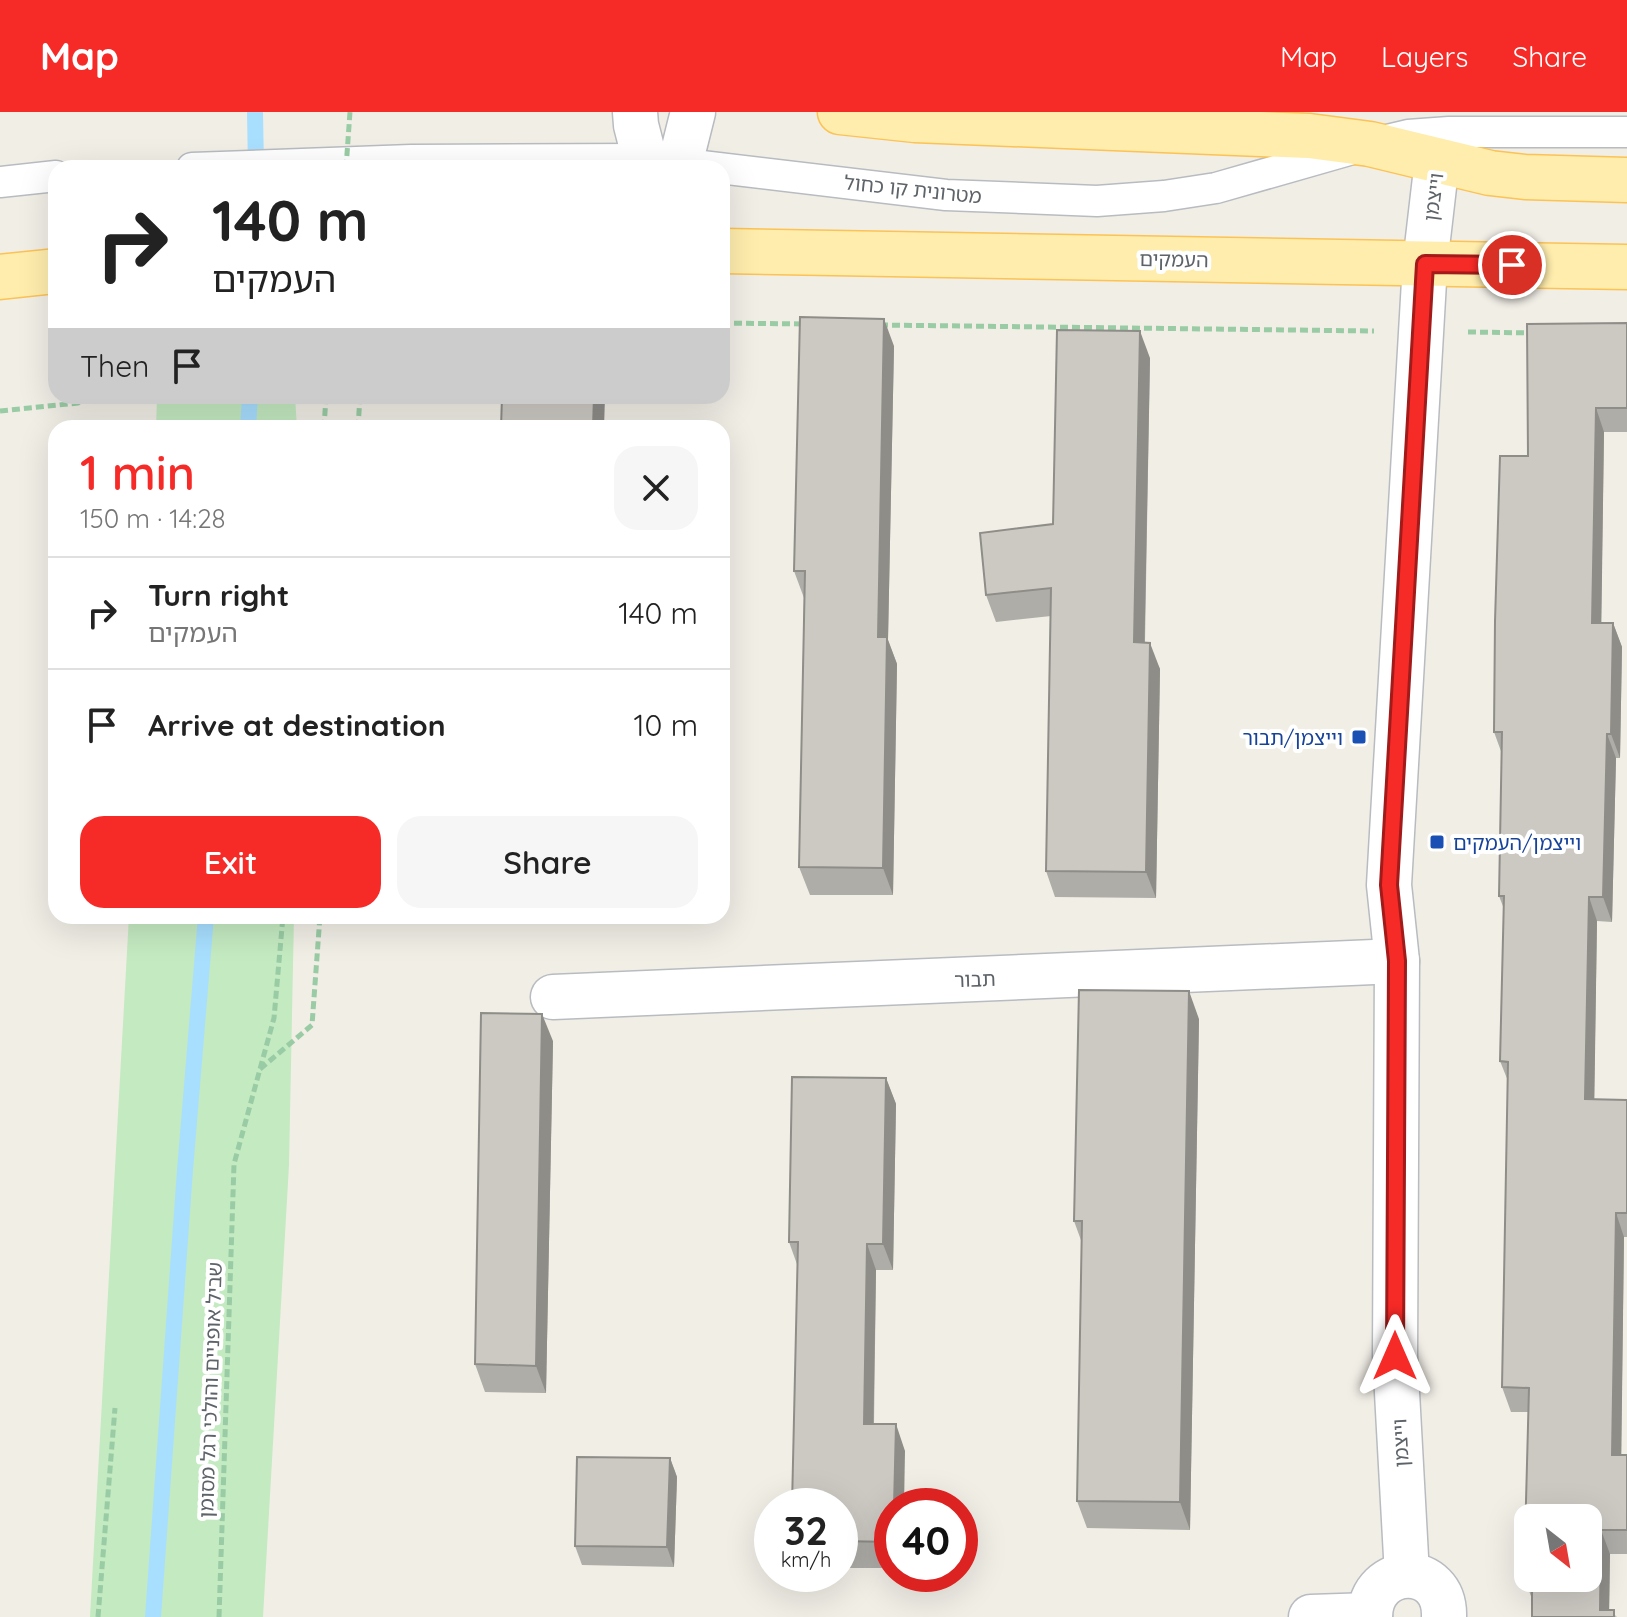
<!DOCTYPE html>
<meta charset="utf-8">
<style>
body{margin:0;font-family:Quicksand,"Noto Sans Hebrew",sans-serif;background:#f6f6f6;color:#222;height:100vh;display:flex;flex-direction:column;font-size:30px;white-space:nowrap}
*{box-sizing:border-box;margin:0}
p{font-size:26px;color:#767676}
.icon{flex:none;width:44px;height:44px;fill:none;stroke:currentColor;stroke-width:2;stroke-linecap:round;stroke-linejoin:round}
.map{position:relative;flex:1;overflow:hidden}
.panel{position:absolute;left:48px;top:308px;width:682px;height:504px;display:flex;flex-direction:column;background:#fff;border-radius:24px;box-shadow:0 8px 32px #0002}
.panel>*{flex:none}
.hud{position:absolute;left:48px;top:48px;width:682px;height:244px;border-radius:24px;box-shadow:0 8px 32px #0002;background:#fff;color:#222;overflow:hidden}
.needle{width:52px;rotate:149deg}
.fabs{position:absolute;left:1514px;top:1392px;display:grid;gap:16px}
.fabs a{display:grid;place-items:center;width:88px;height:88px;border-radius:16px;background:#fff;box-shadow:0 8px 32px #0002;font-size:40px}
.speed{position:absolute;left:754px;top:1376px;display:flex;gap:16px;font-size:40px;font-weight:700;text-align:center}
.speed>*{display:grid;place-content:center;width:104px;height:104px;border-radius:50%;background:#fff;box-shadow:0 8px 32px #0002;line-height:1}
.speed small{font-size:20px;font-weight:400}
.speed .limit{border:12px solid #d22;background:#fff;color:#111}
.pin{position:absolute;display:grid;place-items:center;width:68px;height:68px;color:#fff;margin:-34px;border:4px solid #fff;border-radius:50%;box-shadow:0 2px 8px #0007}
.me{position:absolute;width:88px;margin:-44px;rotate:0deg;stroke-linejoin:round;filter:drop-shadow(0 0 6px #0008)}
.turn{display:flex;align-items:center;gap:28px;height:168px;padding:0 32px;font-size:36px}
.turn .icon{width:104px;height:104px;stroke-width:2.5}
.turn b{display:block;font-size:56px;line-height:68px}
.then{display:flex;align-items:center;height:76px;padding:0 32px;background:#0003;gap:16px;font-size:30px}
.round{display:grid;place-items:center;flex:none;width:84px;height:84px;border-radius:24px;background:#f6f6f6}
.overview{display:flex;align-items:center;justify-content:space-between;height:136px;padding:0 32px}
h1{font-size:48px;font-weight:600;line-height:60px;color:#f62a27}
.primary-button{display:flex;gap:16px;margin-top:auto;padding:16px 32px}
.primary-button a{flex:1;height:92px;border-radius:24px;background:#f62a27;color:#fff;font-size:32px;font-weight:600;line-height:92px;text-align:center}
.primary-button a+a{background:#f6f6f6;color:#222}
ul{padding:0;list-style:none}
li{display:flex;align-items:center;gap:24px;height:112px;padding:0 32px;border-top:2px solid #e0e0e0}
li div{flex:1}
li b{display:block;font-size:30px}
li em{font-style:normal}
header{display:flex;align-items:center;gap:48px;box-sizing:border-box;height:112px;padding:0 40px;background:#f62a27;color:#fff}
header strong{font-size:38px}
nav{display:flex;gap:44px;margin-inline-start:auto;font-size:28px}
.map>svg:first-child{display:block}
.green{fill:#c4eac1}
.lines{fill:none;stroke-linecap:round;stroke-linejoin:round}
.stream{stroke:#a8dfff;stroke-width:16}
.service-casing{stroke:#b8bcc0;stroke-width:33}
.minor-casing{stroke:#b8bcc0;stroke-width:47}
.tertiary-casing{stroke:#b8bcc0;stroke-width:47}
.primary-casing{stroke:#fcc254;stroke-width:47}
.path{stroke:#99cca5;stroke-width:5;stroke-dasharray:8 4;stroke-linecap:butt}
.service{stroke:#fff;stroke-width:30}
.minor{stroke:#fff;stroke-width:44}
.tertiary{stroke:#fff;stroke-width:44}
.primary{stroke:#ffedad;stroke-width:44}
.path-bridge{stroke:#99cca5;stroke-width:5;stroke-dasharray:8 4;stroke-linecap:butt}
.wall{fill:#afada8;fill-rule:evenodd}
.shaded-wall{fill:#8f8d88}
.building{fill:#ccc9c3;stroke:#8f8d88;stroke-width:2}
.route-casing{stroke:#a01b19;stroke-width:20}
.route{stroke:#f62a27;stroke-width:14}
.transit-dot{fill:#1a4fb4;stroke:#fff;stroke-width:3}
.labels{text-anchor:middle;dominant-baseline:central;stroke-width:8;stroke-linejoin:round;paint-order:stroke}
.street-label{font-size:20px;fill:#5d6368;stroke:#fff}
.transit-label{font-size:20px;fill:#164399;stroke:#fff;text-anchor:end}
</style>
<header>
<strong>Map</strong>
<nav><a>Map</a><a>Layers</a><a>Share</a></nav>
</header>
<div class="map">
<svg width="1627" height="1505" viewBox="0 0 1627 1505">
<rect width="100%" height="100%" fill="#f1eee6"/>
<g class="green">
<polygon points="157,284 295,284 297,316 156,316"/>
<polygon points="129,804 294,804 289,1053 263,1505 90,1505"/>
</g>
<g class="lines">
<g class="stream">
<polyline points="255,0 256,56"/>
<polyline points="248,316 250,284"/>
<polyline points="153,1505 185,1058 206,804"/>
</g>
<defs>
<g id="service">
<polyline points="192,56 411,48 643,47 946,83 1097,89 1164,84 1216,76 1370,32 1408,23 1449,20 1627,20"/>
<polyline points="0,70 56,64"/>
</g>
<g id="minor">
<polyline points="635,0 636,13 647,56"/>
<polyline points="679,56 693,0"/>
<polyline points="553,885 1397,849"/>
<polyline points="1311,1505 1370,1503"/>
</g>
<g id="tertiary">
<polyline points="1407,1463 1395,1244 1397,849 1389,773 1425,152 1437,49"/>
<path d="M 1370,1505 C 1370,1451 1446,1449 1444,1505"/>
</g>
<g id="primary">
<polyline points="840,0 915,8 1309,24 1370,32 1490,61 1525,65 1627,68"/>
<polyline points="722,139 1627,155"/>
<polyline points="0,165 56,159"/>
</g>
</defs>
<use href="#service" class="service-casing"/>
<use href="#minor" class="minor-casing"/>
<use href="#tertiary" class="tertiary-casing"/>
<use href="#primary" class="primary-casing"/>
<g class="path">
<polyline points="722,211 806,212"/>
<polyline points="880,213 1374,219"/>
<polyline points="1468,220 1534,221"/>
<polyline points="0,299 78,291 87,284"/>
<polyline points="324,316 326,284"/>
<polyline points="358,316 360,284"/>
<polyline points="260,957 312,913 320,804"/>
<polyline points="98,1505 115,1296"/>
<polyline points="219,1505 234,1052 274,906 283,804"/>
</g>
<use href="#service" class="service"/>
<use href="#minor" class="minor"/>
<use href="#tertiary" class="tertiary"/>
<use href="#primary" class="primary"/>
<polyline class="path-bridge" points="346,56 350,0"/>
</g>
<g class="wall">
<path d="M 1627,211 L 1627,320 L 1604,320 L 1601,511 L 1613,511 L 1622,535 L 1620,646 L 1616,646 L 1612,810 L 1597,809 L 1594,987 L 1627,988 L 1627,1125 L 1624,1125 L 1621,1343 L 1627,1343 L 1627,1442 L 1610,1442 L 1609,1498 L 1617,1505 L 1532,1487 L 1524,1465 L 1528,1300 L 1511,1300 L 1502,1275 L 1508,969 L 1500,949 L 1504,797 L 1499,784 L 1502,642 L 1494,620 L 1528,344 ZM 1528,1406 L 1588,1466 L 1528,1466 Z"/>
<polygon points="894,234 888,528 897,552 893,783 810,783 799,755 804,486 794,459"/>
<polygon points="1150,246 1145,530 1160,557 1156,786 1055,785 1046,759 1051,504 996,510 986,483 1053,412"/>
<polygon points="1199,907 1190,1418 1087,1416 1077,1389 1082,1131 1074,1109"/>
<polygon points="553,929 546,1281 485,1280 475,1252"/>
<polygon points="886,966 896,992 893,1158 876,1158 874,1312 905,1339 892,1394 892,1456 840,1456 840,1394 798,1155 789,1130"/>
<polygon points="670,1346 677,1365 674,1455 582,1453 575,1434"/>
</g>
<g class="shaded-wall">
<polygon points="884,207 894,234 888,528 897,552 893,783 883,756 878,525"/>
<polygon points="1140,219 1150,246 1144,557 1134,530"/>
<polygon points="594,284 605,284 604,316 593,316"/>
<polygon points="1596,296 1604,320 1601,535 1592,511"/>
<polygon points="1613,511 1622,535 1620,646 1611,622"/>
<polygon points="1150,531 1160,557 1156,786 1146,760"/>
<polygon points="1607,622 1616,646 1612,810 1603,785"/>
<polygon points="1589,785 1597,809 1594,1011 1585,987"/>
<polygon points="1189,879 1199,907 1190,1418 1180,1390"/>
<polygon points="542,902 553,929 546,1281 536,1254"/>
<polygon points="886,966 896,992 893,1158 883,1132"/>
<polygon points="1616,1101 1624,1125 1621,1367 1612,1343"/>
<polygon points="867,1132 876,1158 873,1338 864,1312"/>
<polygon points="896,1312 905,1339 904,1394 894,1394"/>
<polygon points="670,1346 677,1365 674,1455 667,1435"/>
<polygon points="1601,1418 1610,1442 1609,1505 1600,1498"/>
</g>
<g class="building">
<polygon points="800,205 884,207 878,525 887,525 883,756 799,755 805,459 794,459"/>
<polygon points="1627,211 1627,296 1596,296 1592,511 1613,511 1611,622 1607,622 1603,785 1589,785 1585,987 1627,988 1627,1101 1616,1101 1612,1343 1627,1343 1627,1418 1601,1418 1600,1498 1614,1498 1614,1505 1532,1505 1532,1466 1588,1466 1588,1406 1528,1406 1528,1465 1524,1465 1529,1276 1502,1275 1508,950 1500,949 1504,784 1499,784 1502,620 1494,620 1495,509 1500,344 1528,344 1527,212"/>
<polygon points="1057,218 1140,219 1134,530 1150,531 1146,760 1046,759 1051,476 986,483 980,421 1053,412"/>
<polygon points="502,284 594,284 593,316 501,316"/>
<polygon points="1079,878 1189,879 1180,1390 1077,1389 1082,1109 1074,1109"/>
<polygon points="481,901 542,902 536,1254 475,1252"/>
<polygon points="792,965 886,966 883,1132 867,1132 864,1312 896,1312 894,1394 892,1394 892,1430 840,1429 840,1394 792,1394 798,1130 789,1130"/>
<polygon points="577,1345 670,1346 667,1435 575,1434"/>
</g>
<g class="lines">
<defs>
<polyline id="route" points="1395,1244 1397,849 1389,773 1425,152 1512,153"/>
</defs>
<use href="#route" class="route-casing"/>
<use href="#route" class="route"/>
</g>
<g class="transit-dot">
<rect x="1351" y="617" width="16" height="16" rx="4"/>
<rect x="1429" y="722" width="16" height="16" rx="4"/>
</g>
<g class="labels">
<g class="street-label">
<text transform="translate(913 77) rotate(6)">מטרונית קו כחול</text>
<text transform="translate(1433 85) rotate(-83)">וייצמן</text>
<text transform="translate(1174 147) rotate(1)">העמקים</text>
<text transform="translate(975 867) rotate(-2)">תבור</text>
<text transform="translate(210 1278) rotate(-88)">שביל אופניים והולכי רגל מסומן</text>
<text transform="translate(1400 1331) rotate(-93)">וייצמן</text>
</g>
<g class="transit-label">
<text x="1343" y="625">וייצמן/תבור</text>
<text x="1453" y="730" text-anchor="start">וייצמן/העמקים</text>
</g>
</g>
</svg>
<div class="fabs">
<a><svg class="needle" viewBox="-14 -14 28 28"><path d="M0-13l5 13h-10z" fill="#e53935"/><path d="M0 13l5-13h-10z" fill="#767676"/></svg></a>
</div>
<div class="speed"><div>32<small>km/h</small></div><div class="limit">40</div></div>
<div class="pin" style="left:1512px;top:153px;background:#d93025"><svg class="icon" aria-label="arrive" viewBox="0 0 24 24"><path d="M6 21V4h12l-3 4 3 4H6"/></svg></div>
<svg class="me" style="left:1395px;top:1244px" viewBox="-20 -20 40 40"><path d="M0-17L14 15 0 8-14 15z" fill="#f62a27" stroke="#fff" stroke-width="4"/></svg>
<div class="hud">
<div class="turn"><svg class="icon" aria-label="right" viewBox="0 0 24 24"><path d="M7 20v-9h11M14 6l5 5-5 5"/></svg><div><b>140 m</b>העמקים</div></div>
<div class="then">Then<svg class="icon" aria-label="arrive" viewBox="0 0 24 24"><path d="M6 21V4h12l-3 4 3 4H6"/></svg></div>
</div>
<section class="panel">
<div class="overview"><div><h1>1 min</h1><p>150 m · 14:28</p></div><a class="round"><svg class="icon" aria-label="close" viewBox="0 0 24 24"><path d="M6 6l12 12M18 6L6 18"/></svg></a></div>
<ul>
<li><svg class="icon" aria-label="right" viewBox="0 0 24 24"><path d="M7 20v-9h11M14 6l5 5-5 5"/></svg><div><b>Turn right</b><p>העמקים</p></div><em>140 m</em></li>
<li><svg class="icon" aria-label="arrive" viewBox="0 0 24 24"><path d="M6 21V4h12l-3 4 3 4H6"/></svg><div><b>Arrive at destination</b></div><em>10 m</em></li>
</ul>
<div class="primary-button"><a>Exit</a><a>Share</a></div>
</section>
</div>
